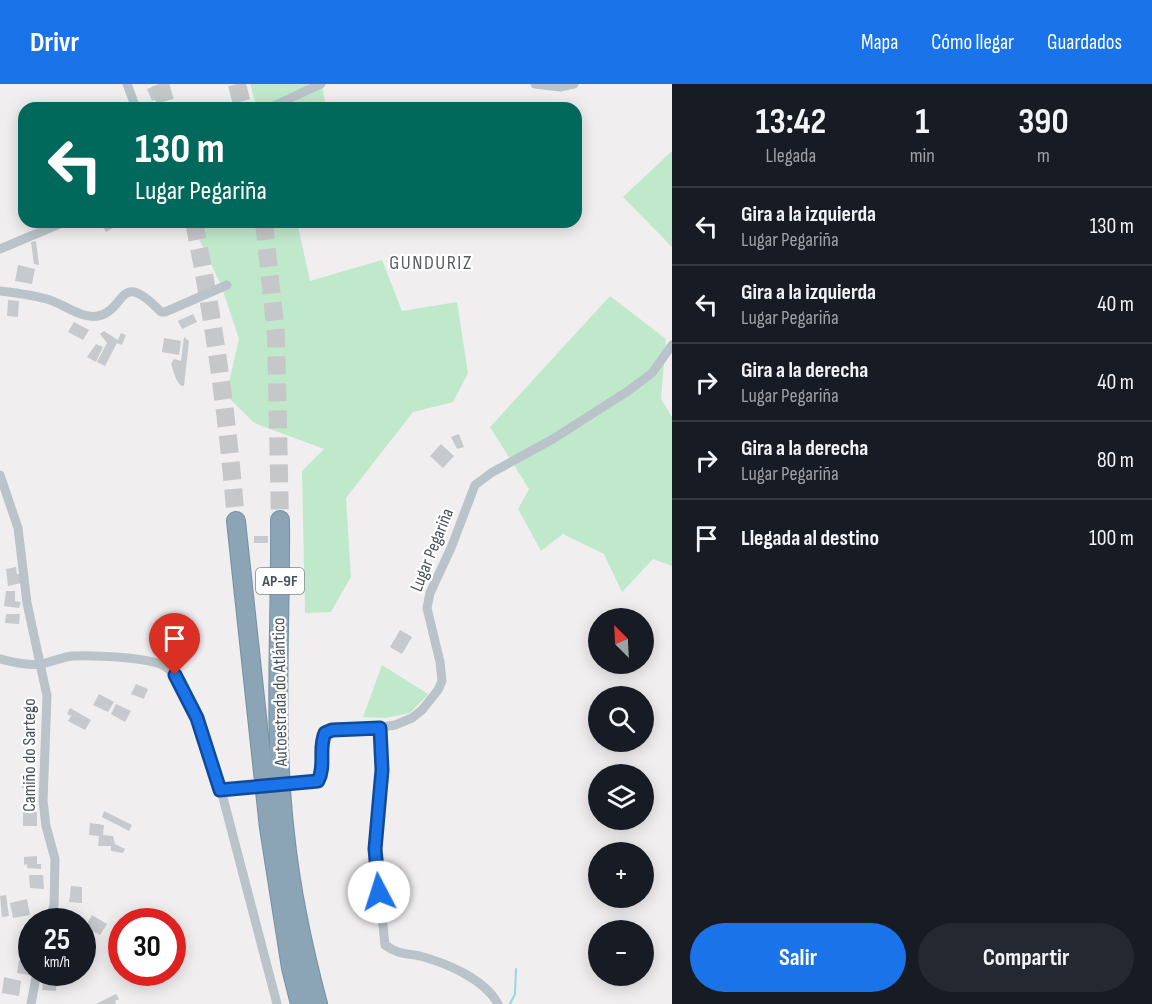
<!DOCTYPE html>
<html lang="es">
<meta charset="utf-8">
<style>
body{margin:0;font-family:"Sofia Sans Condensed",sans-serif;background:#242831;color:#f1f3f6;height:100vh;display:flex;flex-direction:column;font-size:22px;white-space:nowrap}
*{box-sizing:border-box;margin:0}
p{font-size:20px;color:#9ea1a6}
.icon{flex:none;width:33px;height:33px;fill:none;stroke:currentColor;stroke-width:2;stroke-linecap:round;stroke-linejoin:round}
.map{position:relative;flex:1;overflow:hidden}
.panel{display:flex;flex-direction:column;background:#171b24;width:480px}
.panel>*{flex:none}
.banner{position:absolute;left:18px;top:18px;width:564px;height:126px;border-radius:18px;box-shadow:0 3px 15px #0003;background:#00695c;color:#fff;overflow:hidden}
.needle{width:39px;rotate:336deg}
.buttons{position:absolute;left:588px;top:524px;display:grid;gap:12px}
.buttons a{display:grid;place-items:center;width:66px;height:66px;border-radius:50%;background:#171b24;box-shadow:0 3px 15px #0003;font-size:30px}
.speed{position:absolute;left:18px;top:824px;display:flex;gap:12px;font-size:30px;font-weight:700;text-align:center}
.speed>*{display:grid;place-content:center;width:78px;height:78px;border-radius:50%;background:#171b24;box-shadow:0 3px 15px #0003;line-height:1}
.speed small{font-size:15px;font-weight:400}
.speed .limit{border:9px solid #d22;background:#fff;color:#111}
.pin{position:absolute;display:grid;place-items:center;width:51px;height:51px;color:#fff;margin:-62px -26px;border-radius:50% 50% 50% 0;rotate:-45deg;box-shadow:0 0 6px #0007}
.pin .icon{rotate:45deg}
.me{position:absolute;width:66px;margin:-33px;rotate:355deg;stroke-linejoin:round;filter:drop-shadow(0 0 4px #0008)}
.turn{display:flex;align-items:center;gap:21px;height:126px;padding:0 18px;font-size:27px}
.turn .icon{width:78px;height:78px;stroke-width:2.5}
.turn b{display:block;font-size:42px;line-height:51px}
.eta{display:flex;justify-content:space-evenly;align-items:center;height:102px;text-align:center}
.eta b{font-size:36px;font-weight:700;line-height:42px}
.primary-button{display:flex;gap:12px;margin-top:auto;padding:12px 18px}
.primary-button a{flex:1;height:69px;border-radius:36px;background:#1a73e8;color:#fff;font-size:24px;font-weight:700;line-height:69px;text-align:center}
.primary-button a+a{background:#242831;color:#f1f3f6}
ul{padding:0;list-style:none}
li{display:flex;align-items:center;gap:18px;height:78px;padding:0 18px;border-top:2px solid #363941}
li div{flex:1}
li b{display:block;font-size:22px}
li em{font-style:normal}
header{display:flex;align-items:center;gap:36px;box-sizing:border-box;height:84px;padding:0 30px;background:#1a73e8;color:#fff}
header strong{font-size:28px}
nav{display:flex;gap:33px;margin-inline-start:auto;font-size:21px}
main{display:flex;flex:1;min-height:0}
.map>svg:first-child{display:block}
.green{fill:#c0e9cc}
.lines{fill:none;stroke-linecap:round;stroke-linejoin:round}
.stream{stroke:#93d9e1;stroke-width:2}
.building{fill:#c6c9cd}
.motorway-tunnel{stroke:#c6c7c9;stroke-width:18;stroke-dasharray:18 9;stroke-linecap:butt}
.motorway-casing{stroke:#7690a2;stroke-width:20}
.minor{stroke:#bac3c9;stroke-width:9}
.motorway{stroke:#8ba5b7;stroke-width:18}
.minor-bridge{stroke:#bac3c9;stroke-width:9}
.route-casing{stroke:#114b97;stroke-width:15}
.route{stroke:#1a73e8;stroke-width:10}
.labels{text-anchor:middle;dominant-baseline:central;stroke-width:4.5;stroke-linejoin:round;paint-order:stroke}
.shield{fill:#fff;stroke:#7f878b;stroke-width:1.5}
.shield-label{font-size:16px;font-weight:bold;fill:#485359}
.street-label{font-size:18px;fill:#485359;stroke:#fff}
.neighbourhood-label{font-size:20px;letter-spacing:1.5px;fill:#5b5f62;stroke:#fff}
</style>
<header>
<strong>Drivr</strong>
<nav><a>Mapa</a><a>Cómo llegar</a><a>Guardados</a></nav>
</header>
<main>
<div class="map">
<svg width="672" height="920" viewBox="0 0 672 920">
<rect width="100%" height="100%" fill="#f0eeee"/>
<g class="green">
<polygon points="250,0 322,0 326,24 257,24"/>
<polygon points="672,67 672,163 623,113"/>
<polygon points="191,138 297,138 310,197 382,176 402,227 457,218 468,289 453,318 413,328 346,414 351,493 331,528 305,529 302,387 324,365 254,339 226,311 239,255 221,201"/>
<polygon points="610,212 666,255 661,315 672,333 672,482 653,475 622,508 604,470 563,450 541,467 518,425 529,405 490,343"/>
<polygon points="382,581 428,610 410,629 385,634 363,633"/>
</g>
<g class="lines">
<polyline class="stream" points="510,920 515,910 516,885"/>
</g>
<g class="building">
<polygon points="160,0 166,0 169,10 152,17 147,5"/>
<polygon points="119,138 120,140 106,148 101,139"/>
<polygon points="36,157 39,181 34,180 31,158"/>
<polygon points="18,181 35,185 32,200 15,197"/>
<polygon points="8,216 19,217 18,233 7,232"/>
<polygon points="193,230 197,238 182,245 178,237"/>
<polygon points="74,238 89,246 83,256 68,248"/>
<polygon points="104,247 118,256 121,249 126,251 122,261 117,259 105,282 97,278 107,259 100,250"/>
<polygon points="184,253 189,257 184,302 180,301 176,295 171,280 174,275 181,277"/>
<polygon points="164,254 181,257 179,271 162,268"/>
<polygon points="96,260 103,263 96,278 87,273"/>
<polygon points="459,350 464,363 457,365 451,353"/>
<polygon points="441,360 454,372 443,384 430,372"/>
<rect x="254" y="452" width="14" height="7"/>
<polygon points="16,483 17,490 21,490 21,499 8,502 6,485"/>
<polygon points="6,507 15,507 15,517 21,518 19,524 4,522"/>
<polygon points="6,530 20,530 19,540 5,539"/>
<polygon points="400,546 412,553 402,570 390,563"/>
<polygon points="136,600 148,605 144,615 131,610"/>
<polygon points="99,610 114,618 108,628 93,621"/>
<polygon points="116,620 131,627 125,638 111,630"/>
<polygon points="70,624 91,636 85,646 68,637 71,632 67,630"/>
<rect x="22" y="692" width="15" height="12"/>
<polygon points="104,727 132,741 129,747 102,733"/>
<rect x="23" y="728" width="14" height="14"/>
<polygon points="90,739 104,741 103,751 113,752 115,760 125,765 123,769 111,767 111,762 98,762 99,752 89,751"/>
<polygon points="37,772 37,780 41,780 41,785 27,784 27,780 24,781 24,773"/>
<polygon points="29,791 43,791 44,805 30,804"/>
<polygon points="71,802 82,803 82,819 69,818"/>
<polygon points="6,811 9,832 2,833 0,812"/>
<polygon points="27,815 30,831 13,834 10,819"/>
<polygon points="92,831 107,840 100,851 85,843"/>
<polygon points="31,860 31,872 20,872 20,861"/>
<polygon points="19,876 32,879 34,892 17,889"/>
<polygon points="57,891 56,907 42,906 44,892"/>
<polygon points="4,893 21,897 19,912 2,909"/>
<polygon points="116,910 119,915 115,917 116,920 96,920"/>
</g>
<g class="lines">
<g class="motorway-tunnel">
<polyline points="160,0 167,24"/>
<polyline points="237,0 243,24"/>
<path d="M 194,138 C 214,237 228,336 236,437"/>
<polyline points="264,138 276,251 280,436"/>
</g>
<defs>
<g id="motorway">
<path d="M 280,436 C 281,540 273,646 285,750 C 291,808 303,864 318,920"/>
<polyline points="236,437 269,744 291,884 300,920"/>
</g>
</defs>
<use href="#motorway" class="motorway-casing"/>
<g class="minor">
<polyline points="127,0 136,24"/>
<polyline points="535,0 560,3 574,0"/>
<polyline points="269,24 321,0"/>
<polyline points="0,165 64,138"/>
<path d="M 0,207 C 17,209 34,211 50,216 C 65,221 82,235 98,232 C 127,226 118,183 161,228 L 165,228 L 227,201"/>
<polyline points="0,391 18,444 27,519 47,612 43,717 46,742 55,775 54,821 49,837"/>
<path d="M 0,575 C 13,578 28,582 41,580 C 52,578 62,573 72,572 C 91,571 149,573 164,582 C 193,599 208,675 221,706 L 236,705"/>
<path d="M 380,644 L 382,686 L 375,765 L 385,861 C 399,871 405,869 420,872 C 446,879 485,895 498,920"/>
<polyline points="310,698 318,697 320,692 322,654 325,649 332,646 361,646 395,641 412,634 422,626 438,606 442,597 440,578 427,524 430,509 451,464 475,401 491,389 553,355 628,307 652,289 672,261"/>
<polyline points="221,706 277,920"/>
<polyline points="31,920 37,888"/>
</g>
<use href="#motorway" class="motorway"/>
<polyline class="minor-bridge" points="236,705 310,698"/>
</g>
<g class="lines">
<defs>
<path id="route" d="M 175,591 L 197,634 L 220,706 L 318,697 C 326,682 318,664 325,649 L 332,646 L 380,644 L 382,686 L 375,765 L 379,808"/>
</defs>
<use href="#route" class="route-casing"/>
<use href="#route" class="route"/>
</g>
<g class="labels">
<rect class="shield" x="256" y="484" width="48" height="26" rx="4.5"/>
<g class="shield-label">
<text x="280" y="497">AP-9F</text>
</g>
<g class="street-label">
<text transform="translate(432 466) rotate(-68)">Lugar Pegariña</text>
<text transform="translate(280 608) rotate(-91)">Autoestrada do Atlántico</text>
<text transform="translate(29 671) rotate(-90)">Camiño do Sartego</text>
</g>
<g class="neighbourhood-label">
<text x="431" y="179">GUNDURIZ</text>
</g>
</g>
</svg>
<div class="buttons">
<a><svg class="needle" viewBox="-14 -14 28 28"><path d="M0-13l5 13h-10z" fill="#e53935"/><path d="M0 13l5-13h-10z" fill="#9ea1a6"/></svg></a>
<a><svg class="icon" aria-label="search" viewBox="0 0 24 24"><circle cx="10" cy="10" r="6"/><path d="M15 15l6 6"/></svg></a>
<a><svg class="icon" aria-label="layers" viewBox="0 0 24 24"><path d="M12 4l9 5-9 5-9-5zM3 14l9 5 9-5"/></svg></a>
<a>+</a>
<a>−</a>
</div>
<div class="speed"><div>25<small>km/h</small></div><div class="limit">30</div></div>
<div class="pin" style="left:175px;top:591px;background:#d93025"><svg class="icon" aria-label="arrive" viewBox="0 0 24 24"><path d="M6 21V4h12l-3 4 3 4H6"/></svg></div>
<svg class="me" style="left:379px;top:808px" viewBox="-20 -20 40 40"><circle r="19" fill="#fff"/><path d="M0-13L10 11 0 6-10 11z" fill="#1a73e8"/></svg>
<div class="banner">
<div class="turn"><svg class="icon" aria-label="left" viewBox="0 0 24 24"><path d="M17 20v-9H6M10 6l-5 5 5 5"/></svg><div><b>130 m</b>Lugar Pegariña</div></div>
</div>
</div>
<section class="panel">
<div class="eta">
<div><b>13:42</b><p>Llegada</p></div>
<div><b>1</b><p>min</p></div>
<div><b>390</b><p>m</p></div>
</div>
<ul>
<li><svg class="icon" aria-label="left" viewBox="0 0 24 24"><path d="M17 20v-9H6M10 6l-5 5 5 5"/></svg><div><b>Gira a la izquierda</b><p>Lugar Pegariña</p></div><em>130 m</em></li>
<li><svg class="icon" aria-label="left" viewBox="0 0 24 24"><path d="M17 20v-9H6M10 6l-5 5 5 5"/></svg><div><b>Gira a la izquierda</b><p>Lugar Pegariña</p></div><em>40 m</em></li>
<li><svg class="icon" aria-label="right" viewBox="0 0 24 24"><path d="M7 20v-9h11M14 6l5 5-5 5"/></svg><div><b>Gira a la derecha</b><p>Lugar Pegariña</p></div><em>40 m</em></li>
<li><svg class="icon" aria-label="right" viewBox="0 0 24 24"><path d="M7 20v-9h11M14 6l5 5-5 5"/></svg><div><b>Gira a la derecha</b><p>Lugar Pegariña</p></div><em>80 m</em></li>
<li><svg class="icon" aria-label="arrive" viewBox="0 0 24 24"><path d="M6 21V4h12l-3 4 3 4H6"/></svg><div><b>Llegada al destino</b></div><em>100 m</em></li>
</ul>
<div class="primary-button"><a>Salir</a><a>Compartir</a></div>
</section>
</main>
